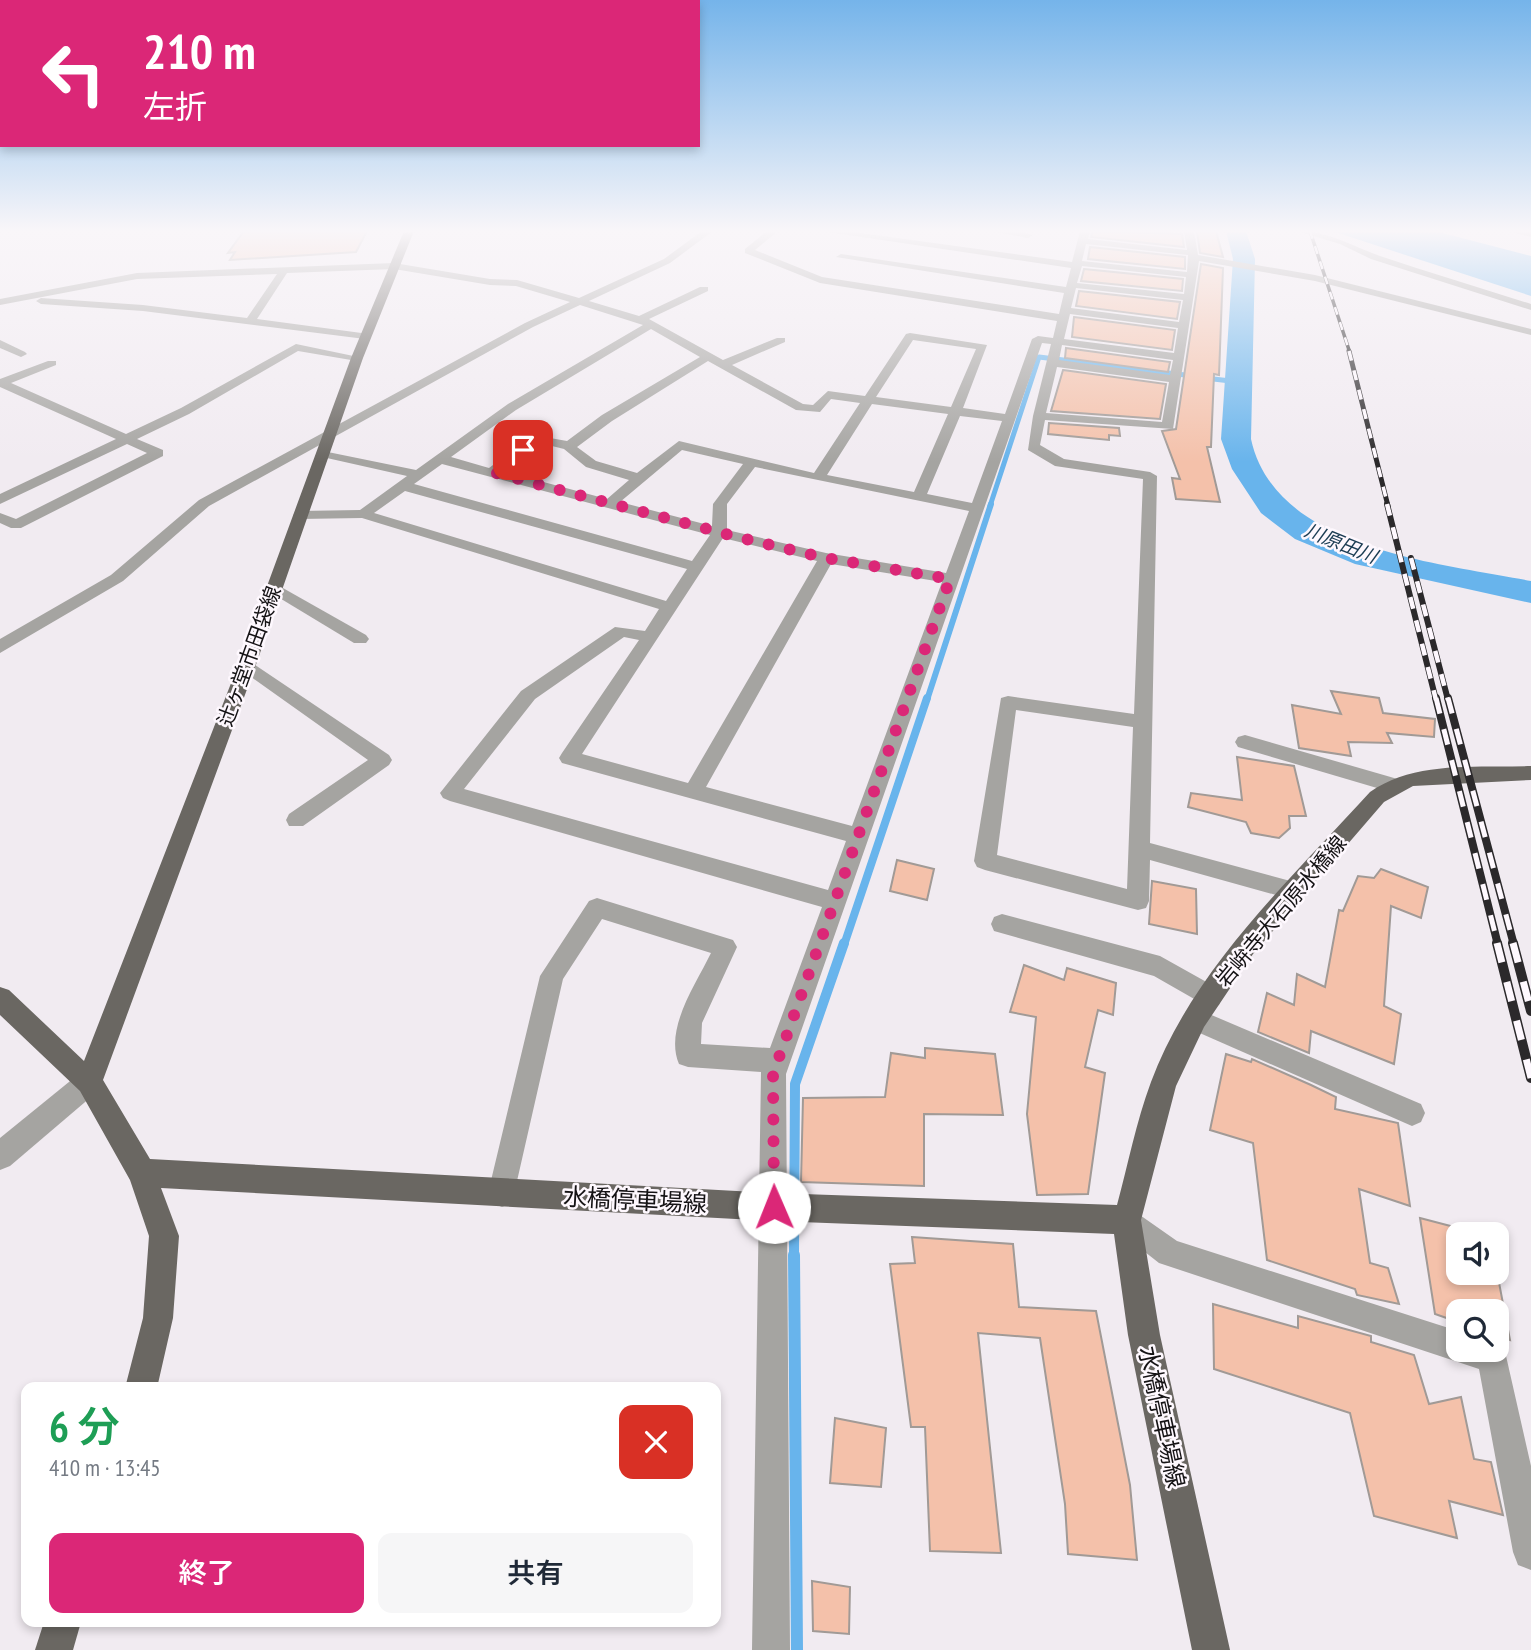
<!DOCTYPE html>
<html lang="ja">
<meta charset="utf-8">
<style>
body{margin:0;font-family:"PT Sans Narrow","Noto Sans JP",sans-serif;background:#f6f6f7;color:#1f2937;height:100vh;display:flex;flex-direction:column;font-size:26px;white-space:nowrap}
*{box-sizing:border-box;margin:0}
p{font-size:23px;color:#747a83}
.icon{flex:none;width:38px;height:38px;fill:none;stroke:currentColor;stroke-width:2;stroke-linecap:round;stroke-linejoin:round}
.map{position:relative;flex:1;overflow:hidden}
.drawer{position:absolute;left:21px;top:1382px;width:700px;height:245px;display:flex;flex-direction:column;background:#fff;border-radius:14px;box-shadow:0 4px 10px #0003}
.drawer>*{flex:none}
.guide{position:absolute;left:0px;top:0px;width:700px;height:147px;box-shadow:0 4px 10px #0003;background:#db2777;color:#fff;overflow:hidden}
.controls{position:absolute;left:1446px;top:1222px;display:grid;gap:14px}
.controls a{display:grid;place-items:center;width:63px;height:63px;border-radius:14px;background:#fff;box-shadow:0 4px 10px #0003;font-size:35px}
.pin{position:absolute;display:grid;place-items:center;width:60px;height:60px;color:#fff;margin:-30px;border-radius:14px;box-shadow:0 4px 10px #0006}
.me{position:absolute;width:77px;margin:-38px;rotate:359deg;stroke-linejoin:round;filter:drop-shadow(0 0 5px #0008)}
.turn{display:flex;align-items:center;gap:24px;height:147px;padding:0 28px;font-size:32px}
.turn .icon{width:91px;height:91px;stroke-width:2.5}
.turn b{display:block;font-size:49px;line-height:60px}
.round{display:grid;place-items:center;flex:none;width:74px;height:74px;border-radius:14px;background:#f6f6f7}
.summary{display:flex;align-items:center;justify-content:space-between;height:119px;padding:0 28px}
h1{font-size:42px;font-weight:600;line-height:52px;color:#1e9e55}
.action{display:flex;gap:14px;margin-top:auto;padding:14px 28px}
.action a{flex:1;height:80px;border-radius:14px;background:#db2777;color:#fff;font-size:28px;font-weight:600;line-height:80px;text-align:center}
.action a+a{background:#f6f6f7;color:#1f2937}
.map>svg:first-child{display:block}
.water{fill:#68b4ec}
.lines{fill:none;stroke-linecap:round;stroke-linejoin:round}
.stream-far4{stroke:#68b4ec;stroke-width:5}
.stream-far3{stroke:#68b4ec;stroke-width:6}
.stream-far2{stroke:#68b4ec;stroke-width:8}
.stream-far1{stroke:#68b4ec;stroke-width:10}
.stream{stroke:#68b4ec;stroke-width:12}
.river{fill:#68b4ec;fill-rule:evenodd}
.building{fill:#f4c1aa;stroke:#a19a96;stroke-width:2}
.minor{fill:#a5a4a1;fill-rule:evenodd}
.major{fill:#6a6762;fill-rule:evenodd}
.rail-far4-casing{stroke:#2b292b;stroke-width:3.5}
.rail-far3-casing{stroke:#2b292b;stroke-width:5}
.rail-far2-casing{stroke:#2b292b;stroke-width:6}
.rail-far1-casing{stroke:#2b292b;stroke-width:8}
.rail-casing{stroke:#2b292b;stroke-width:10}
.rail-far4{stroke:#fef8fe;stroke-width:2.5;stroke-dasharray:8;stroke-linecap:butt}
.rail-far3{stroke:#fef8fe;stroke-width:3.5;stroke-dasharray:10;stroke-linecap:butt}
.rail-far2{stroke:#fef8fe;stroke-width:4.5;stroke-dasharray:12;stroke-linecap:butt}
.rail-far1{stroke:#fef8fe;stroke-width:5;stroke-dasharray:16;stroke-linecap:butt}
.rail{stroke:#fef8fe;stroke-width:7;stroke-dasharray:20;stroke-linecap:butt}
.route{stroke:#db2777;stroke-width:12;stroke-dasharray:0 21.6}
.labels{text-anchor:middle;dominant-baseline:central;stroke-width:5;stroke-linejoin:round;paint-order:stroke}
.far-water-label{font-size:19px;font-style:italic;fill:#1b3c53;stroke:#fef8fe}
.street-label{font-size:21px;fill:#151315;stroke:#fef8fe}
.near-street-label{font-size:24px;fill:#151315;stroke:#fef8fe}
</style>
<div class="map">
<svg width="1531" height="1650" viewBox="0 0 1531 1650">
<rect width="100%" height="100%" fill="#f1ebf1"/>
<polygon class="water" points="1332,231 1435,231 1531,256 1531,296"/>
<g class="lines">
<g class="stream-far4">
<polyline points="1205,378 1239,382"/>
<polyline points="990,506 1039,357 1193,376"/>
</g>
<polyline class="stream-far3" points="927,700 991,504"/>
<polyline class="stream-far2" points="844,945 927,698"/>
<polyline class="stream-far1" points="794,1256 795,1084 844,943"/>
<polyline class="stream" points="794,1255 797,1650"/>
<path class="river" d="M 1226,231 L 1246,231 L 1255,259 L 1251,439 C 1275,550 1440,563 1531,581 L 1531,603 L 1355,564 L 1295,539 L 1261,513 L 1232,469 L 1221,439 L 1233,259 Z"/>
</g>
<g class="building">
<polygon points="244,231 367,231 356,252 230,260 235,252 228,253"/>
<polygon points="1093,231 1182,234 1184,247 1091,237"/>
<polygon points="1197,231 1216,231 1223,257 1200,253"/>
<polygon points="1090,247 1185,257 1185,269 1088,259"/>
<polygon points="1201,264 1223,268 1219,375 1214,374 1211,447 1207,447 1220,502 1176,499 1172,478 1180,479 1162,431 1176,429"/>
<polygon points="1084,269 1183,279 1182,291 1081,281"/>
<polygon points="1079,291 1180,302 1177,319 1076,306"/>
<polygon points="1074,317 1175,330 1172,350 1072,337"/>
<polygon points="1066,348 1170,362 1168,372 1065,358"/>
<polygon points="1063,370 1166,384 1160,419 1051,411"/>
<polygon points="1049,423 1119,428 1120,436 1109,435 1109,440 1048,434"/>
<polygon points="1331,691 1379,698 1383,713 1435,719 1434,737 1387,733 1392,743 1348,742 1351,756 1299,748 1292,705 1341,714"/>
<polygon points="1237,757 1294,766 1306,816 1289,816 1290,828 1279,838 1251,833 1246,822 1188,807 1191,793 1242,800"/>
<polygon points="897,860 934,869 927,900 890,891"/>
<polygon points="1381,869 1428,887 1421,918 1391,906 1384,1006 1401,1014 1394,1064 1311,1031 1309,1053 1258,1032 1267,993 1294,1005 1297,974 1325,987 1339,910 1343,911 1358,876 1374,878"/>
<polygon points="1152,881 1196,889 1197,934 1149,924"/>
<polygon points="1024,965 1064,980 1067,968 1116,983 1113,1015 1098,1010 1085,1067 1105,1073 1088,1194 1037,1195 1027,1114 1036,1017 1010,1012"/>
<polygon points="925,1048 995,1054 1003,1115 924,1114 924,1186 801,1182 803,1098 885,1097 891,1053 925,1058"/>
<polygon points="1226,1054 1251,1062 1252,1059 1311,1085 1336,1097 1335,1109 1398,1123 1410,1206 1359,1189 1370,1263 1388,1268 1399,1304 1357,1295 1355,1289 1267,1260 1253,1143 1210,1130"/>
<polygon points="1420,1218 1481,1234 1458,1234 1458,1272 1496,1272 1496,1267 1510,1340 1496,1335 1496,1311 1458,1311 1458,1322 1435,1314"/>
<polygon points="912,1237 1013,1244 1019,1307 1096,1311 1130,1485 1137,1560 1068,1554 1065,1504 1040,1338 978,1333 1001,1553 930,1551 925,1427 911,1427 890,1264 915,1263"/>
<polygon points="1213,1304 1298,1328 1298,1316 1371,1336 1371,1342 1414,1355 1429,1404 1461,1397 1474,1459 1491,1462 1503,1515 1449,1501 1457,1538 1374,1516 1350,1413 1214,1369"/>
<polygon points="835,1418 886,1428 881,1487 830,1483"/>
<polygon points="812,1581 850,1587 849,1634 813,1631"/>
</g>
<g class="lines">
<g class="minor">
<path d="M 702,231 L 713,231 L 670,263 L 589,301 L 639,316 L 700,287 L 708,287 L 708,291 L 649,319 L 723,360 L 777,338 L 785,338 L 785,342 L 732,365 L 803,404 L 813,405 L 828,391 L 865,396 L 906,334 L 910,333 L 987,345 L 963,408 L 1005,414 L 1032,339 L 1038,336 L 1053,338 L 1057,321 L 820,283 L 745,253 L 745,249 L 767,231 L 778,231 L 755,250 L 822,277 L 1059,314 L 1064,293 L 836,257 L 841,254 L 1066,287 L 1071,268 L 821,231 L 846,231 L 1072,262 L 1080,231 L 1090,231 L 1088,239 L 1187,250 L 1184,231 L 1194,231 L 1198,255 L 1315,275 L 1531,329 L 1531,335 L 1315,281 L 1199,261 L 1173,429 L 1045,420 L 1040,445 L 1064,459 L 1150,472 L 1157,476 L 1150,843 L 1294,882 L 1302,884 L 1305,891 L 1302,898 L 1294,900 L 1150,860 L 1149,901 L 1146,908 L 1138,910 L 985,870 L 977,867 L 974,861 L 1001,698 L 1008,696 L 1134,714 L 1143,479 L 1055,466 L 1028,450 L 1033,416 L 1051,344 L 1042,343 L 786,1074 L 790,1650 L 752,1650 L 761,1072 L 688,1067 L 679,1064 C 664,1029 696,984 711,953 L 602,919 L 563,979 L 512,1203 L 502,1207 L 492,1203 L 488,1193 L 540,976 L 589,901 L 597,898 L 733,940 L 737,947 L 702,1023 L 701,1044 L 770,1048 L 822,907 L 450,801 L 443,798 L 440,793 L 521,691 L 615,627 L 645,631 L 659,609 L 362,518 L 300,519 L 293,515 L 300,511 L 360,510 L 407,476 L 318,456 L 318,450 L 416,470 L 508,404 L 643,325 L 580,305 L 533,327 L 209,506 L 123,581 L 0,653 L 0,639 L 111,575 L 199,500 L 525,323 L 570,302 L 516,286 L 490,285 L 394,269 L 287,273 L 257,319 L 369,334 L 371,336 L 365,339 L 143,311 L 41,304 L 36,301 L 41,298 L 143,305 L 247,318 L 277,274 L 137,279 L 0,305 L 0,299 L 137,273 L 394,263 L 490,279 L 517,280 L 579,298 L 664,259 ZM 1086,244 L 1188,255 L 1187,272 L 1082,261 ZM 1082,266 L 1186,277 L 1184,294 L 1077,283 ZM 1076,288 L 1183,300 L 1179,322 L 1071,308 ZM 1070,314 L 1178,328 L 1174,353 L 1064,339 ZM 651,329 L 700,357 L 602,415 L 567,441 L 533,435 L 489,468 L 451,457 L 516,410 ZM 913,340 L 976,349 L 951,407 L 876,397 ZM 1062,345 L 1173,360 L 1170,375 L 1059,360 ZM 708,361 L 796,410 L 820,412 L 831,399 L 860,403 L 814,473 L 679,441 L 637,473 L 596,461 L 577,447 L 612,421 ZM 1057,367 L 1169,382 L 1162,422 L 1046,413 ZM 872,404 L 948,414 L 914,492 L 827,475 ZM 960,416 L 1002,421 L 972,503 L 927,494 ZM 540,443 L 564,449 L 586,467 L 629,480 L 607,499 L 502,471 ZM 682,450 L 743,464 L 713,504 L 712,526 L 620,502 ZM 442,464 L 710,535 L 692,561 L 414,484 ZM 755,467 L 969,511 L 946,573 L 826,553 L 727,530 L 727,504 ZM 405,491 L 687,569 L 666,601 L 374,513 ZM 723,538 L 817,561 L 688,783 L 582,754 ZM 831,564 L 942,582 L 852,826 L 706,787 ZM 624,637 L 639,640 L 562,753 L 559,758 L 562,763 L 846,841 L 828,890 L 464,789 L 535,699 ZM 1016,710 L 1133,727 L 1127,889 L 997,855 Z"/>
<polygon points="990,231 1018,231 1033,235 1028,238"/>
<path d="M 1297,231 C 1329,231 1352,246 1380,256 C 1430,273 1481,288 1531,304 L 1531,310 L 1371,259 L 1340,244 Z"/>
<polygon points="1513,231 1531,231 1531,237 1515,233"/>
<polygon points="0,340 25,352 27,354 21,357 0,348"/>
<polygon points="296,344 363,358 357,361 298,351 189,414 137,439 163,450 163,456 21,528 11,528 0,523 0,513 16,519 147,453 127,444 0,504 0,494 116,439 0,387 0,379 48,361 56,361 56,365 11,383 126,434 181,408"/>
<polygon points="274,583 366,635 369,639 366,643 354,643 268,591 266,588"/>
<polygon points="246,659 389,755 392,760 389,765 303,826 289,826 286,820 289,814 368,760 240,669 237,665 240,661"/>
<polygon points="1245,735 1401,780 1404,785 1401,790 1394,793 1238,747 1235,742 1238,737"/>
<polygon points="1002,914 1160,956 1219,989 1222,997 1219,1005 1210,1008 1154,976 994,931 991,924 994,917"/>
<polygon points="1195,1008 1421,1104 1425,1113 1421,1122 1412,1126 1186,1027 1183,1019 1186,1011"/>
<polygon points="89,1069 98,1073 102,1082 98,1091 10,1166 0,1170 0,1138 80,1073"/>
<polygon points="1127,1206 1177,1241 1458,1331 1458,1349 1496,1349 1496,1343 1504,1347 1531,1466 1531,1570 1518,1565 1513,1552 1479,1369 1159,1263 1117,1230 1113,1220 1117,1210"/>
</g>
<g class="major">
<path d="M 404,231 L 414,231 L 363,358 L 253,673 L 103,1080 L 150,1159 L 774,1193 L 1117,1205 C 1128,1165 1136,1122 1151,1082 C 1193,969 1290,880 1370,792 C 1415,760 1478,768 1531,766 L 1531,780 L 1413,786 L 1384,802 L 1253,954 L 1204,1027 L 1176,1086 L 1141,1220 L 1160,1335 L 1230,1650 L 1192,1650 L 1128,1335 L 1114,1234 L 774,1221 L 161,1188 L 179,1236 L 173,1318 L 157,1388 L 125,1388 L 143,1318 L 149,1236 L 130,1180 L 80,1091 L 0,1015 L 0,987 L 9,990 L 84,1061 L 235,673 L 351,358 Z"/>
<polygon points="44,1622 81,1622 73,1650 35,1650"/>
</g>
<defs>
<polyline id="rail-far4" points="1310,231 1350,353"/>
<polyline id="rail-far3" points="1349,351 1388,506"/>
<g id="rail-far2">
<polyline points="1387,504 1436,700"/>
<polyline points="1411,558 1448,700"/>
</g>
<g id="rail-far1">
<polyline points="1436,698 1498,945"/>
<polyline points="1448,698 1514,945"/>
</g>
<g id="rail">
<polyline points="1497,943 1531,1078"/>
<polyline points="1513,943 1531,1011"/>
</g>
</defs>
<use href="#rail-far4" class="rail-far4-casing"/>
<use href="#rail-far3" class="rail-far3-casing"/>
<use href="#rail-far2" class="rail-far2-casing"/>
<use href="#rail-far1" class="rail-far1-casing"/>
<use href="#rail" class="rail-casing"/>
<use href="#rail-far4" class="rail-far4"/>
<use href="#rail-far3" class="rail-far3"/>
<use href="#rail-far2" class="rail-far2"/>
<use href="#rail-far1" class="rail-far1"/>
<use href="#rail" class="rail"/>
</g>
<linearGradient id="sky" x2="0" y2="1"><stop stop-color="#75b4ea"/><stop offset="0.5" stop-color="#f9f6f9"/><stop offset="1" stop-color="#f9f6f9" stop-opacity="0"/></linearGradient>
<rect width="1531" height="462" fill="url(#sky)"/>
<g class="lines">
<polyline class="route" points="523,450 492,472 745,539 826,558 950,579 773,1074 774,1207"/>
</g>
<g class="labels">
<g class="far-water-label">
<text transform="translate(1341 543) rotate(22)">川原田川</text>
</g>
<g class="street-label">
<text transform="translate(249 656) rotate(-70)">辻ヶ堂市田袋線</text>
<text transform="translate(1281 911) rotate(-50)">岩峅寺大石原水橋線</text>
</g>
<g class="near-street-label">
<text transform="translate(635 1200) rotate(3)">水橋停車場線</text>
<text transform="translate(1162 1417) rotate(78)">水橋停車場線</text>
</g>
</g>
</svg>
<div class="controls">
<a><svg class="icon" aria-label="sound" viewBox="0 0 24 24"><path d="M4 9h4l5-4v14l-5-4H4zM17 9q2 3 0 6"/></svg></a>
<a><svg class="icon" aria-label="search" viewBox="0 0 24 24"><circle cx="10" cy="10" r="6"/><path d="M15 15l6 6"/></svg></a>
</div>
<div class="pin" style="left:523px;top:450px;background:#d93025"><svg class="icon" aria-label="arrive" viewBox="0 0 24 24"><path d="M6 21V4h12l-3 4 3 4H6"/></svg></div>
<svg class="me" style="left:774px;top:1207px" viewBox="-20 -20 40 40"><circle r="19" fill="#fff"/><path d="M0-13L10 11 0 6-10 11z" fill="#db2777"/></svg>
<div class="guide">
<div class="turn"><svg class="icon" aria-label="left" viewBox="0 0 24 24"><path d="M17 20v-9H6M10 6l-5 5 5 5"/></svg><div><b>210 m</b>左折</div></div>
</div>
<section class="drawer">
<div class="summary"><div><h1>6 分</h1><p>410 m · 13:45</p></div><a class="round" style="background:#d93025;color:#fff"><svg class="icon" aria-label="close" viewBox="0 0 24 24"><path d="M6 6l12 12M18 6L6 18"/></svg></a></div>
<div class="action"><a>終了</a><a>共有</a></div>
</section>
</div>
